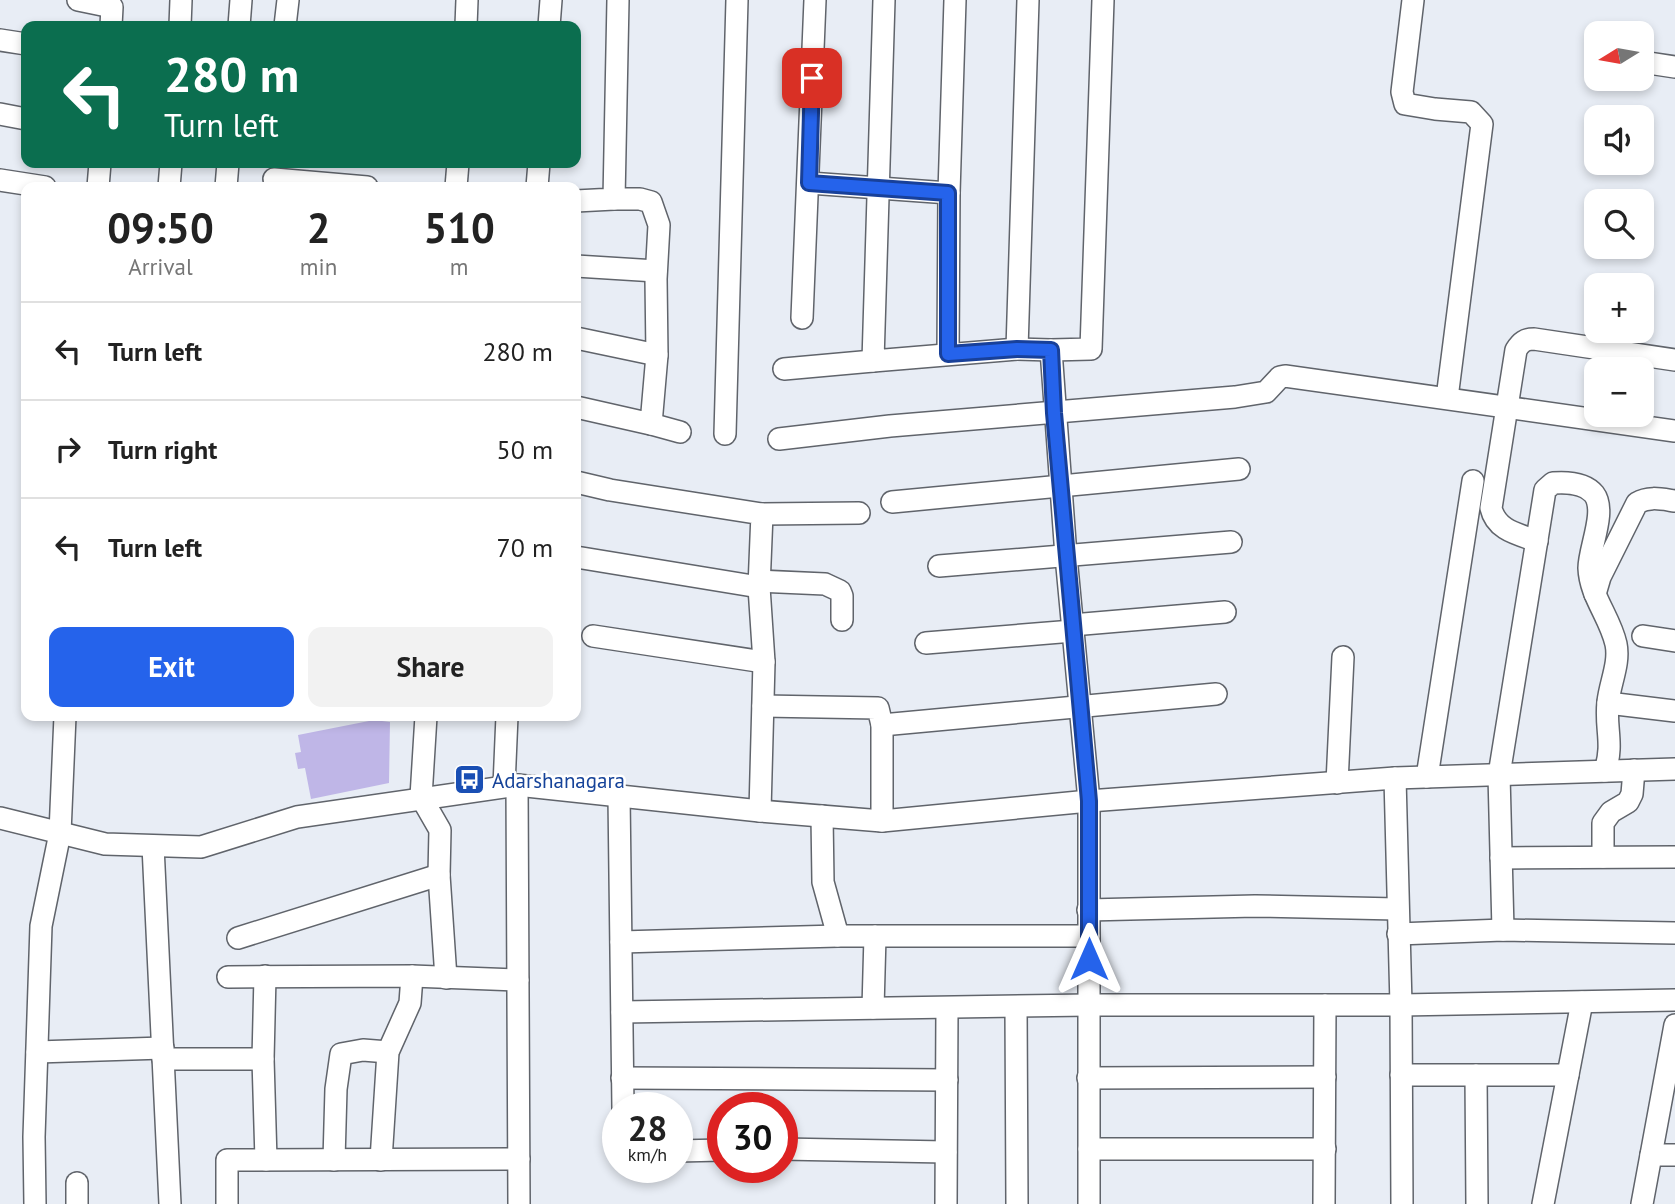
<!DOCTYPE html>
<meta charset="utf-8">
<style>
body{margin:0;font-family:"PT Sans",sans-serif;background:#f2f2f2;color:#222;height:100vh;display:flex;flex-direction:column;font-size:26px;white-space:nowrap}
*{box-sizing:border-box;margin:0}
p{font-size:23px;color:#767676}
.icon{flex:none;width:38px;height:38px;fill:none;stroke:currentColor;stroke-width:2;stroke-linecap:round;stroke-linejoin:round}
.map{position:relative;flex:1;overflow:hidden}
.panel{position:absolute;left:21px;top:182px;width:560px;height:539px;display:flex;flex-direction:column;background:#fff;border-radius:14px;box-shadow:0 4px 10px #0003}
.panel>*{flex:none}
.top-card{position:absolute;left:21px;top:21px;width:560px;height:147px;border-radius:14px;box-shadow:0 4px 10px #0003;background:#0b6e4f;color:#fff;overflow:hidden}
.needle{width:46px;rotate:259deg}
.buttons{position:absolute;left:1584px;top:21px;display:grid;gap:14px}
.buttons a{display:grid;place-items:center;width:70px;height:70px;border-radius:14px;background:#fff;box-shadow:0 4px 10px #0003;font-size:35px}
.speed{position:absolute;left:602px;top:1092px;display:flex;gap:14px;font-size:35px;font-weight:700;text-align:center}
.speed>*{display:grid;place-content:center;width:91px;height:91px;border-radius:50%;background:#fff;box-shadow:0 4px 10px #0003;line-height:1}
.speed small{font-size:18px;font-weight:400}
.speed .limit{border:10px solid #d22;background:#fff;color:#111}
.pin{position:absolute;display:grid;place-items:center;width:60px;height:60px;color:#fff;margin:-30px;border-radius:14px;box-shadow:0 4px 10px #0006}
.me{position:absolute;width:77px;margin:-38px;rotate:0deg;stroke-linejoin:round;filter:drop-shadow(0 0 5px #0008)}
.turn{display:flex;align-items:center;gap:24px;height:147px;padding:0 28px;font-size:32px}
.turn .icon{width:91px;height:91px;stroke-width:2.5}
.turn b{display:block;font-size:49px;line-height:60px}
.eta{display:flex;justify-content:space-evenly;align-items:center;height:119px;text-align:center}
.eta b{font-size:42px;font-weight:600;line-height:49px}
.cta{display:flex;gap:14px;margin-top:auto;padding:14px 28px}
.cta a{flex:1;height:80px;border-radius:14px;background:#2563eb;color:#fff;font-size:28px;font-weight:600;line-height:80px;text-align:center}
.cta a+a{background:#f2f2f2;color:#222}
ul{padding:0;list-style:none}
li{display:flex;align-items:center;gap:21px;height:98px;padding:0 28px;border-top:2px solid #e0e0e0}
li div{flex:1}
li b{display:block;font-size:26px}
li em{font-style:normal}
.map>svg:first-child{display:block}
.building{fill:#bfb6e7}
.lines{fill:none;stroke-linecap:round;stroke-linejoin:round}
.minor-casing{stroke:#60646b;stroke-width:24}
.minor{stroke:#fff;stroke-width:21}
.route-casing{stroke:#184099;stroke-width:18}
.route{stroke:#2563eb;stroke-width:12}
.labels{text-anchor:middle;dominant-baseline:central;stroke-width:5;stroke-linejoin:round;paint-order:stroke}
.transit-label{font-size:21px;fill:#164399;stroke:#fff;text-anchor:start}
</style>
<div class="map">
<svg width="1675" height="1204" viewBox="0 0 1675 1204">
<rect width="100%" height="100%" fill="#e8edf5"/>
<polygon class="building" points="374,720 390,722 389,783 311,799 305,768 298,769 295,753 301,752 298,735"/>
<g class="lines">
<defs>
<g id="minor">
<polyline points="78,0 112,7 111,26"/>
<polyline points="884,0 873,361 1017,349 1051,350"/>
<polyline points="1413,0 1402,92 1405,104 1435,109 1471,112 1482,124 1447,398"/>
<polyline points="180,26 181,0"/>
<polyline points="239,26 241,0"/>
<polyline points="285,26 288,0"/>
<polyline points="466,26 467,0"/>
<polyline points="549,26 551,0"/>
<polyline points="0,40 26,44"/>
<polyline points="1642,62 1675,67"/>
<polyline points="0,114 26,119"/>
<polyline points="274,179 367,187"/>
<polyline points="0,180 45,187"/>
<polyline points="809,183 949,193 948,354"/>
<polyline points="98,187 100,163"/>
<polyline points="169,187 171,163"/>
<polyline points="226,187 228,163"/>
<polyline points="456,187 458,163"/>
<polyline points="537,187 539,163"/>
<polyline points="949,193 955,0"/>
<polyline points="576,201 614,199 618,0"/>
<polyline points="576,266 656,271"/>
<polyline points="802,318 815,0"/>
<polyline points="576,338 657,355"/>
<polyline points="1017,349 1028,0"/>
<polyline points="784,369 873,361"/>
<polyline points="576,407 651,424 657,355 656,279 659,225 651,202 640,199 614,199"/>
<polyline points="651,424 680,432"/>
<polyline points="725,434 737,0"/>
<polyline points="779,439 890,426 1235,397 1266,392 1280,377 1285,376 1675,431"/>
<polyline points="576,482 610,490 762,514 759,587 764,662 760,811"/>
<polyline points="892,502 1239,469"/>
<polyline points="762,514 859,513"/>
<path d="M 1537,541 C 1517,534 1496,530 1491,508 L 1516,350 C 1521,342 1525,339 1534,339 L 1675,360"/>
<polyline points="576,557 759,587"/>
<polyline points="939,566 1231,542"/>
<polyline points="759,581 825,584 840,591 842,596 842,620"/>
<path d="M 1595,594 L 1600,577 L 1637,503 C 1649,496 1661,499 1675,501"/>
<polyline points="1072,625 1225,612"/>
<polyline points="593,636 764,662"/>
<polyline points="1643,636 1675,641"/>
<polyline points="926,643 1073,631"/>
<polyline points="1608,703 1675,711"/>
<polyline points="763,706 878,708 882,725 882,821"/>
<polyline points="426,716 421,797 440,830 439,875 446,978"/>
<polyline points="882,725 1216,694"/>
<polyline points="1427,777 1473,481"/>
<polyline points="1395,778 1401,1005 1402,1204"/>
<polyline points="1337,783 1343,657"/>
<polyline points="517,785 519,1204"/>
<polyline points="504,786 507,716"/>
<polyline points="619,796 623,1108"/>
<polyline points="822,816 823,882 838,936"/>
<polyline points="0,818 105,844 201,847 297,817 517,785 760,811 882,821 1089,801 1395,778 1675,769"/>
<polyline points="153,846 170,1204"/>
<polyline points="1603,857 1603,823 1611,812 1628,802 1632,794 1634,770"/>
<polyline points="1501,858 1675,857"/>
<polyline points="1088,910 1255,906 1397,909"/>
<path d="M 1503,930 L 1499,775 L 1545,490 L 1553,483 C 1566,482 1585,483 1594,494 C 1607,511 1589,548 1589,568 C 1590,596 1610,617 1616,644 C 1620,663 1610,683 1608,702 C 1605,729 1614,743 1605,771"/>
<polyline points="1398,934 1503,930 1675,933"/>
<polyline points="238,938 439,875"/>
<polyline points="621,942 838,936 1089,936"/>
<polyline points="265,976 263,1059 266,1160"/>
<polyline points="228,977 412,976 518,980"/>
<polyline points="1016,1007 1017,1204"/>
<polyline points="873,1008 875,936"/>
<polyline points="622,1012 1089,1005 1401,1005 1675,1000"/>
<polyline points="37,1052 163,1048"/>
<polyline points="163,1059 263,1059"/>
<polyline points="1401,1075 1568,1075"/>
<polyline points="1476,1075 1477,1204"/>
<polyline points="622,1078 947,1080"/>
<polyline points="1088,1078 1325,1077"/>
<polyline points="782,1149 946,1152"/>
<polyline points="1089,1149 1325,1149"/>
<polyline points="677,1151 723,1150"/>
<polyline points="1651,1155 1675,1155"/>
<polyline points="334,1160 336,1089 341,1054 363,1050 388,1052"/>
<polyline points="381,1160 388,1052 410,1003 412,976"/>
<polyline points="35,1204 34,1137 41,926 60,833 65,716"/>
<polyline points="77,1204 77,1183"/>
<polyline points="227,1204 227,1160 519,1159"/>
<polyline points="946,1204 947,1009"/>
<polyline points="1089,1204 1089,801 1066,556 1051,350 1091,349 1103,0"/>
<polyline points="1324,1204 1325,1005"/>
<polyline points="1543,1204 1582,1002"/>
<polyline points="1642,1204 1675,1025"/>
</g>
</defs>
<use href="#minor" class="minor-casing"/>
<use href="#minor" class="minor"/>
</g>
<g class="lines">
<defs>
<polyline id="route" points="812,78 809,183 948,193 948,354 1017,349 1051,350 1054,413 1089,801 1089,959"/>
</defs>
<use href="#route" class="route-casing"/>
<use href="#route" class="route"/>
</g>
<defs>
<symbol id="bus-square" viewBox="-11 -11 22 22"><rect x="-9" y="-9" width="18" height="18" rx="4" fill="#1a4fb4" stroke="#fff"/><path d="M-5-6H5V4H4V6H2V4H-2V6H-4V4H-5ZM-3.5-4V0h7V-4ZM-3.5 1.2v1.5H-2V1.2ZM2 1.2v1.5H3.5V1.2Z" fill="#fff"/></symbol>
</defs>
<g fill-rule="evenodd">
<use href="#bus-square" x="452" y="762" width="35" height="35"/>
</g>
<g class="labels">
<g class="transit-label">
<text x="492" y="780">Adarshanagara</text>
</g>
</g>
</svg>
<div class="buttons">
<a><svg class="needle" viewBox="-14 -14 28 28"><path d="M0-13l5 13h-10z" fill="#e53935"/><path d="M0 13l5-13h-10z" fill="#767676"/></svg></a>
<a><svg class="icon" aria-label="sound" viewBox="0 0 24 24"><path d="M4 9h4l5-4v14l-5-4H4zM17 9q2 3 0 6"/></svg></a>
<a><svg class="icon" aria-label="search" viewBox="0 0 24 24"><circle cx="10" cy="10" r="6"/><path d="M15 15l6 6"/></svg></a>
<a>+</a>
<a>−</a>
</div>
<div class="speed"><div>28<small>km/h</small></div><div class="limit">30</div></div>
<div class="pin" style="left:812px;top:78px;background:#d93025"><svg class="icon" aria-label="arrive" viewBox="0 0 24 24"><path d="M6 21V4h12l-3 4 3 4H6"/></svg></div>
<svg class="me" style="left:1089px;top:959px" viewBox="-20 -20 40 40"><path d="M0-17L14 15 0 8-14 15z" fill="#2563eb" stroke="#fff" stroke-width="4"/></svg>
<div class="top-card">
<div class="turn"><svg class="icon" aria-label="left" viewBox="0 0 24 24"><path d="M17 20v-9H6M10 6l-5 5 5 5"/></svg><div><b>280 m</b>Turn left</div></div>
</div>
<section class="panel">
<div class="eta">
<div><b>09:50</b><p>Arrival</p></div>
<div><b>2</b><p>min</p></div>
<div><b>510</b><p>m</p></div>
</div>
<ul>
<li><svg class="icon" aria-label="left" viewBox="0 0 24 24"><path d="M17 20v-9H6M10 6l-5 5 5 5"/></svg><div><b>Turn left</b></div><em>280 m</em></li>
<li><svg class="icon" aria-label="right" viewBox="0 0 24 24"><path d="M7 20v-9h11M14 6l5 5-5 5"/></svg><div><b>Turn right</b></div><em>50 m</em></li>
<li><svg class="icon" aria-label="left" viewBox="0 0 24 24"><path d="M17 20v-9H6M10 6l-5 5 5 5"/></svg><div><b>Turn left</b></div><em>70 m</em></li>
</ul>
<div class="cta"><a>Exit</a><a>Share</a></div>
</section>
</div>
